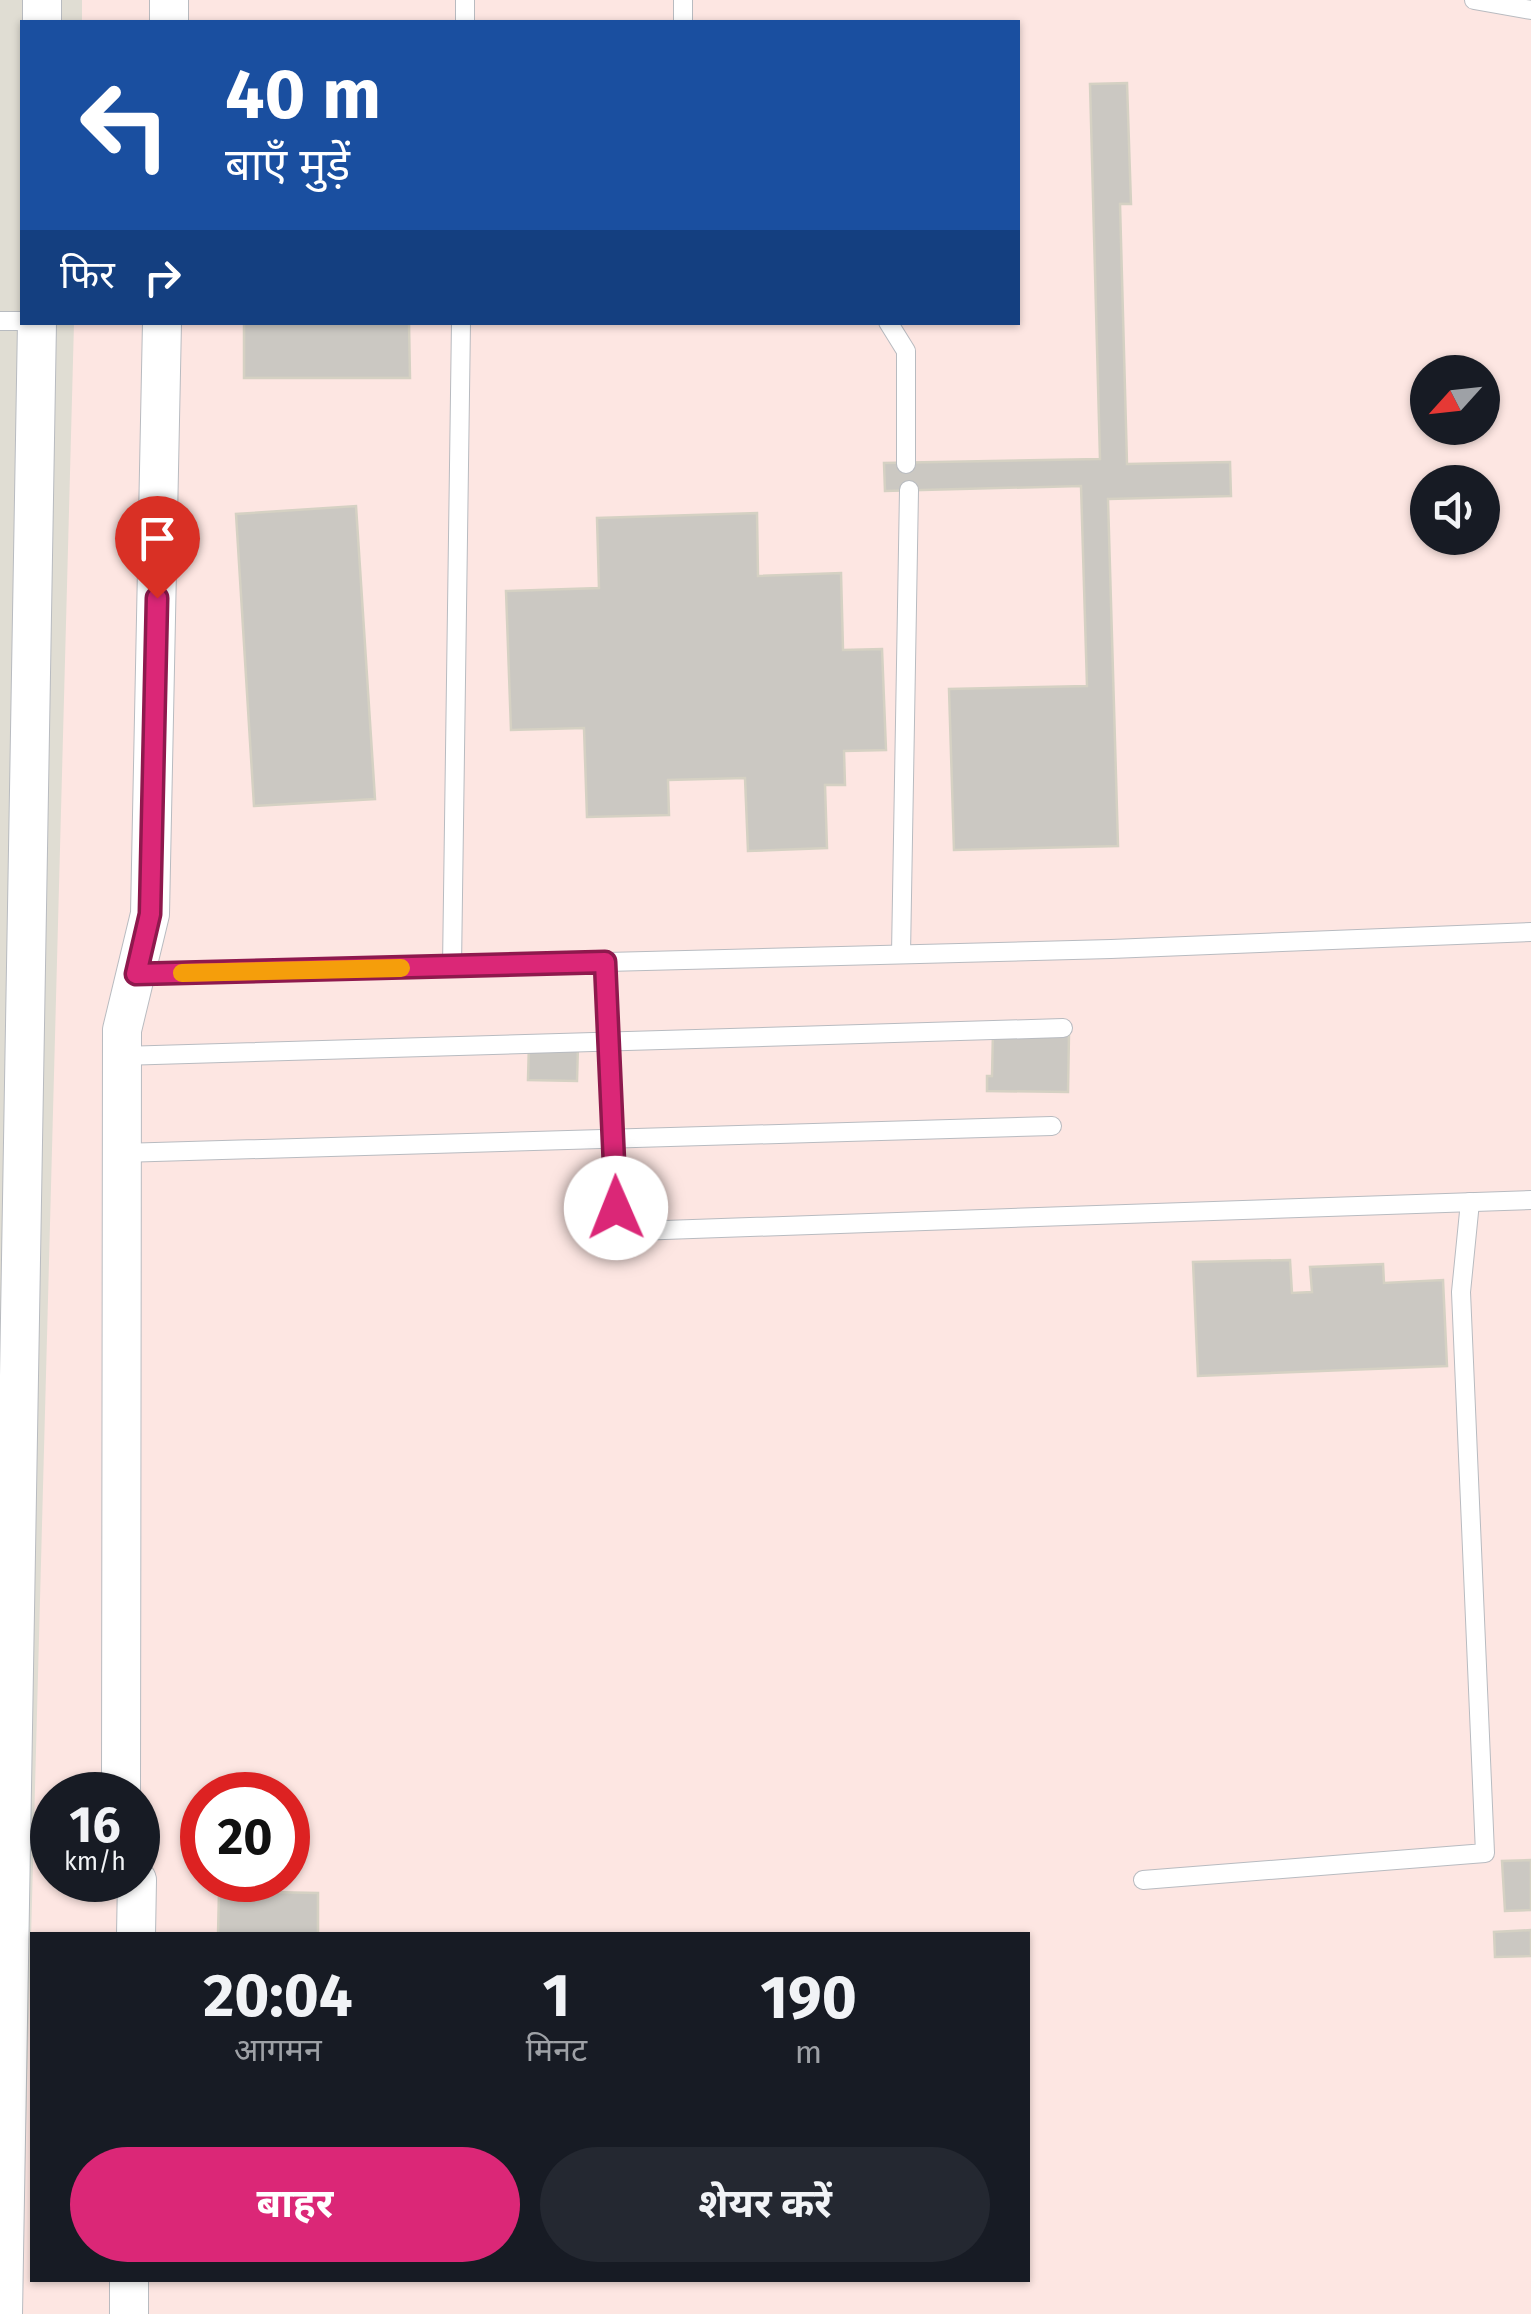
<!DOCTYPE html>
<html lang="hi">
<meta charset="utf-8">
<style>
body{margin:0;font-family:"Fira Sans","Noto Sans Devanagari",sans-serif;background:#242831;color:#f1f3f6;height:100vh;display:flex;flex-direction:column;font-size:38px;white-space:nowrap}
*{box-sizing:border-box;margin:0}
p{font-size:32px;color:#9ea1a6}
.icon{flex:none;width:55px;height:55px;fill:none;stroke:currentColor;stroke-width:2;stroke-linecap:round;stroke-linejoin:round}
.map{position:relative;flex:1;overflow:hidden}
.panel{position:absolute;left:30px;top:1932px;width:1000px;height:350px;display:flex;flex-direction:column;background:#171b24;border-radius:0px;box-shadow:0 2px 8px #0004}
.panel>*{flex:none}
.top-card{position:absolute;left:20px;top:20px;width:1000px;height:305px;border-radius:0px;box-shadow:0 2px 8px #0004;background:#1a4fa0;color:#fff;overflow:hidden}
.needle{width:65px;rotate:243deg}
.tools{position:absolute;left:1410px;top:355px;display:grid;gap:20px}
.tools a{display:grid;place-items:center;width:90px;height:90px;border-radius:50%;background:#171b24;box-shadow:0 2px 8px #0004;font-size:50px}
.speed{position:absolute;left:30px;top:1772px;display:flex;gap:20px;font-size:50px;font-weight:700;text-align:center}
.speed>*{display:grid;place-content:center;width:130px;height:130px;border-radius:50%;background:#171b24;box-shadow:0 2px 8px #0004;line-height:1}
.speed small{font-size:25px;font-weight:400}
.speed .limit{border:15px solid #d22;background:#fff;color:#111}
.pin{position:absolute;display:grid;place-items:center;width:85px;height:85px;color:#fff;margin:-102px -42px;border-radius:50% 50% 50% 0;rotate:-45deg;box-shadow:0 0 10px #0007}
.pin .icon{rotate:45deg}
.me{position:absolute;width:110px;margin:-55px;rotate:359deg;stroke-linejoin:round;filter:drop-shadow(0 0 8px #0008)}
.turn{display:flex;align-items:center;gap:35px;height:210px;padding:0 40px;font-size:45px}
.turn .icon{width:130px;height:130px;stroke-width:2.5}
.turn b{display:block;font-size:70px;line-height:85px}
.then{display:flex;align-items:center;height:95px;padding:0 40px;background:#0003;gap:20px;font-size:38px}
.eta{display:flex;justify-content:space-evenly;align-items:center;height:170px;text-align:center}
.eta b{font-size:60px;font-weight:700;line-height:70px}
.cta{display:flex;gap:20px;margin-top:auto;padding:20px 40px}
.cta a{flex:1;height:115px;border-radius:60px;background:#db2777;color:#fff;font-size:40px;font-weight:700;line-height:115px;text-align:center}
.cta a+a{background:#242831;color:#f1f3f6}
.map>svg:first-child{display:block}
.education{fill:#e0ddd3}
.medical{fill:#fde6e2;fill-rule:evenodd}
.building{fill:#cbc8c2;stroke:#d5d1c3;stroke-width:2.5}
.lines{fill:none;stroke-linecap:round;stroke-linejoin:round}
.service-casing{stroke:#b8bbc0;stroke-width:20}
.minor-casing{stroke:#b8bbc0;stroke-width:40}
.service{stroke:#fff;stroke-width:18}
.minor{stroke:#fff;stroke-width:38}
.route-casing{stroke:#8e194d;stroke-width:25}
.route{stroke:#db2777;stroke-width:18}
.slow{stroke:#f59e0b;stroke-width:18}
</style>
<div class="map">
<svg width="1531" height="2314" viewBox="0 0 1531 2314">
<rect width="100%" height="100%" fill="#f0eee5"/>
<polygon class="education" points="0,0 90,0 90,22 22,22 22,322 82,323 32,1935 32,2247 0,2314"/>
<path class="medical" d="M 82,0 L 1531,0 L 1531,2314 L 21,2314 L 74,323 L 1018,322 L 1018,22 L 82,22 ZM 1428,372 L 1482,372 L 1482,428 L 1428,428 ZM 1428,482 L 1482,482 L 1482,538 L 1428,538 ZM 52,1795 L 138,1795 L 138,1880 L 52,1880 ZM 202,1795 L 288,1795 L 288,1880 L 202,1880 ZM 32,1935 L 1028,1935 L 1028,2280 L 32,2280 Z"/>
<g class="building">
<polygon points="1127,83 1131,204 1120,204 1127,464 1230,462 1231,496 1108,499 1118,846 954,850 949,689 1087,686 1081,486 885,491 884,463 1100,459 1090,84"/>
<polygon points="244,322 409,322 410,378 244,378"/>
<polygon points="356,506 375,799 254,806 236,514"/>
<polygon points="757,513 758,576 841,573 843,650 882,649 886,750 844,751 845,785 825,785 827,848 748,851 745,778 668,780 669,815 587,817 584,728 511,730 506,591 599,588 597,518"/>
<polygon points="993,1032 1069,1033 1068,1092 987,1091 987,1076 992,1076"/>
<polygon points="529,1043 578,1045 577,1081 528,1080"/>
<polygon points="1290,1260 1292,1293 1312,1292 1310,1267 1383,1264 1384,1283 1443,1280 1447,1366 1198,1376 1193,1262"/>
<polygon points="1531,1860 1531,1910 1505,1911 1502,1861"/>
<polygon points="219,1891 318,1893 318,1935 218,1935"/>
<polygon points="1531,1930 1531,1956 1495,1957 1494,1932"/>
</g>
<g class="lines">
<defs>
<g id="service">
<polyline points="1474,0 1531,10"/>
<polyline points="465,22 465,0"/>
<polyline points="683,22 683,0"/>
<polyline points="0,321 22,321"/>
<polyline points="888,322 906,351 906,464"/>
<polyline points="901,954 909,490"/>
<polyline points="605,962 617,1209 624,1225 636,1231 1531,1200"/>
<polyline points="452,967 461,322"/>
<polyline points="135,974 1111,949 1531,932"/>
<polyline points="121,1056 1063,1028"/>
<polyline points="121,1153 1052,1126"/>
<polyline points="1143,1880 1485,1853 1461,1292 1470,1202"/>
</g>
<g id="minor">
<polyline points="42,22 42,0"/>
<polyline points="169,22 169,0"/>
<polyline points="121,1795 122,1030 150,914 162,322"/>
<polyline points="136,1935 137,1880"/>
<polyline points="3,2314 37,322"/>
<polyline points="129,2314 129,2280"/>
</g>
</defs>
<use href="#service" class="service-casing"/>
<use href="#minor" class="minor-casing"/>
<use href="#service" class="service"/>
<use href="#minor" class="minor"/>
</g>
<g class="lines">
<defs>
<polyline id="route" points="157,598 150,914 136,974 605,962 616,1208"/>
</defs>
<use href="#route" class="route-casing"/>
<use href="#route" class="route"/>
<polyline class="slow" points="182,973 401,968"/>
</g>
</svg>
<div class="tools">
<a><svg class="needle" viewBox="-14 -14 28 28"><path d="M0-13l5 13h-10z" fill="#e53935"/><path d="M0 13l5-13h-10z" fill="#9ea1a6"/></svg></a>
<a><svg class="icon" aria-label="sound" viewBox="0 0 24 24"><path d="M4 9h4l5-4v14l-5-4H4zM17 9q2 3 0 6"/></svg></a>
</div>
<div class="speed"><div>16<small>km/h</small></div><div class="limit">20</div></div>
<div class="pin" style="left:157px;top:598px;background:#d93025"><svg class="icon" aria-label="arrive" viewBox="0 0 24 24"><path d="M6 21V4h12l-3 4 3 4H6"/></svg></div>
<svg class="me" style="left:616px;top:1208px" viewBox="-20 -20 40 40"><circle r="19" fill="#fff"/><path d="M0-13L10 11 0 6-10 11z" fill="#db2777"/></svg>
<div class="top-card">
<div class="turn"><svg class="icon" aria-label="left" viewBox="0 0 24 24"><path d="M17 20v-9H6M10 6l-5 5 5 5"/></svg><div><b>40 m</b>बाएँ मुड़ें</div></div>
<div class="then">फिर<svg class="icon" aria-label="right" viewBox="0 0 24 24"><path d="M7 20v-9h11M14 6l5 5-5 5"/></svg></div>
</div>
<section class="panel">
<div class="eta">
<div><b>20:04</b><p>आगमन</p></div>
<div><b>1</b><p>मिनट</p></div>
<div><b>190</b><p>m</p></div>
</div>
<div class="cta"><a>बाहर</a><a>शेयर करें</a></div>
</section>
</div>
